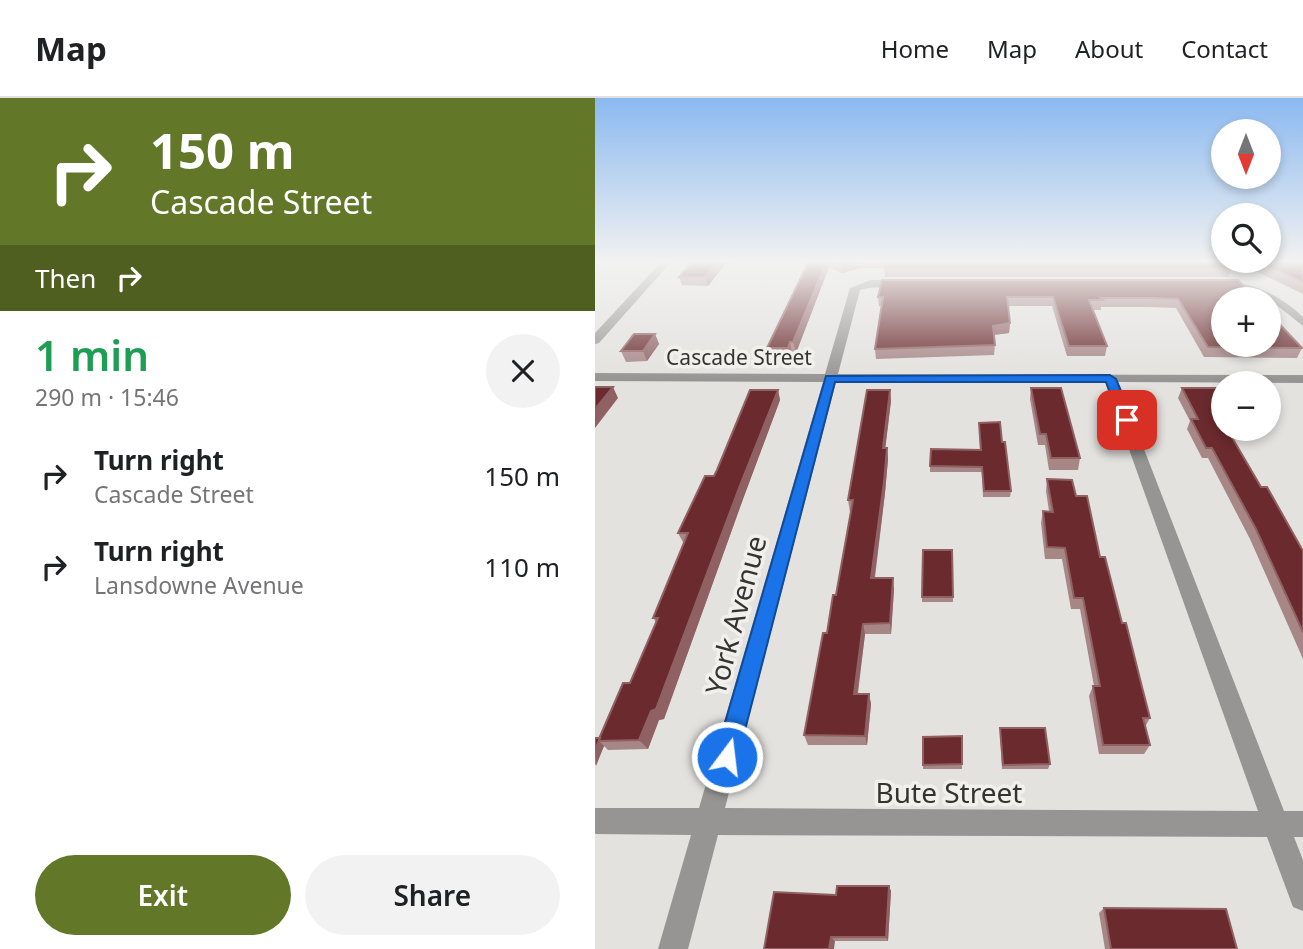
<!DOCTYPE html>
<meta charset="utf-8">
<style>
body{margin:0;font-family:"Noto Sans",sans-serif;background:#f2f2f2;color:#202124;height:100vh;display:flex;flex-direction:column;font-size:26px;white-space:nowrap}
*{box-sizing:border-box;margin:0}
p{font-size:23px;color:#757577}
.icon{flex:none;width:38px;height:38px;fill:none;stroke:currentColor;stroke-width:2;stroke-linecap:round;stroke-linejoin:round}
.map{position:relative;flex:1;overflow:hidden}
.details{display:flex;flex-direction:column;background:#fff;width:595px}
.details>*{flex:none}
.top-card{background:#627728;color:#fff;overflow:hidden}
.needle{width:46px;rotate:180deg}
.buttons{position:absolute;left:616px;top:21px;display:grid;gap:14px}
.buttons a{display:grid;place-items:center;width:70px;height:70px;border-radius:50%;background:#fff;box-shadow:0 4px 10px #0003;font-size:35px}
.pin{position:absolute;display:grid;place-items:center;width:60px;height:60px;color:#fff;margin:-30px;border-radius:14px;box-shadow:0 4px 10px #0006}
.me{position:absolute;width:77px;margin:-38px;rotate:15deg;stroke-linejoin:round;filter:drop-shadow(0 0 5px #0008)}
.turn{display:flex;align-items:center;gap:24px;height:147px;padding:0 35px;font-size:32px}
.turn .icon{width:91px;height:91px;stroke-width:2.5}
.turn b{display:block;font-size:49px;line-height:60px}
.then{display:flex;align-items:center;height:66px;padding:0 35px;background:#0003;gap:14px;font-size:26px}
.round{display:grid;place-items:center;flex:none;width:74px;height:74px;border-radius:37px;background:#f2f2f2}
.summary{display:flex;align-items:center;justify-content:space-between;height:119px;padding:0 35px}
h1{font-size:42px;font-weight:600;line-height:52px;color:#1e9e55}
.action{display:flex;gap:14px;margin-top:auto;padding:14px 35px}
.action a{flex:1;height:80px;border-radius:42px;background:#627728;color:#fff;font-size:28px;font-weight:600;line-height:80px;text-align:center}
.action a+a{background:#f2f2f2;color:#202124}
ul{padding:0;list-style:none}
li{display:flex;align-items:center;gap:21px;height:91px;padding:0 35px}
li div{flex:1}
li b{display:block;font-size:26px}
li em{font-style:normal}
header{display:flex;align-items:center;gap:42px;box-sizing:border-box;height:98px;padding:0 35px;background:#fff;border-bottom:2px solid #e0e0e0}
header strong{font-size:33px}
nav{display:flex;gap:38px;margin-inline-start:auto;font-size:24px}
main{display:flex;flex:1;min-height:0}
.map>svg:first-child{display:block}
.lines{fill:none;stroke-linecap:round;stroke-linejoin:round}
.street{fill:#969594;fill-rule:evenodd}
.wall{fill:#a78686}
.shaded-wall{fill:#8f6162}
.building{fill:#6b2a2d;stroke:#8f6162;stroke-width:2}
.route{fill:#1a73e8;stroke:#114b97;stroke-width:2}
.labels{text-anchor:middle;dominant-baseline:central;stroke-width:7;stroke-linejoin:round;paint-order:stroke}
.far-street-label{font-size:21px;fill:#343432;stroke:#f1f0ed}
.near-street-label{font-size:28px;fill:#343432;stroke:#f1f0ed}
</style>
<header>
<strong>Map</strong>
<nav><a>Home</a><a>Map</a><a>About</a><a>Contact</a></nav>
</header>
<main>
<section class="details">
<div class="top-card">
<div class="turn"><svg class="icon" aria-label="right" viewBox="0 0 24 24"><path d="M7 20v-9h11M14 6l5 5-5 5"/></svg><div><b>150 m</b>Cascade Street</div></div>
<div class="then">Then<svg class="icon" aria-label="right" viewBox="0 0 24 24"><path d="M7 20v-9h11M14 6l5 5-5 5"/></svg></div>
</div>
<div class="summary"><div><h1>1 min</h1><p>290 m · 15:46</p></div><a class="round"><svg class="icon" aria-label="close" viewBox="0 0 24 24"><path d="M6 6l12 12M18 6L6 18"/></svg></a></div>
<ul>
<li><svg class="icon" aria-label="right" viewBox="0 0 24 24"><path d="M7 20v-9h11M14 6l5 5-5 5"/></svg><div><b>Turn right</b><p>Cascade Street</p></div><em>150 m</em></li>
<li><svg class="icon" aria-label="right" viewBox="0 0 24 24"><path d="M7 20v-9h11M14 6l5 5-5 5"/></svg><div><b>Turn right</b><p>Lansdowne Avenue</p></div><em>110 m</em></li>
</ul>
<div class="action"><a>Exit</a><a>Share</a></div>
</section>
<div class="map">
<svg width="708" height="851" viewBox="0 0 708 851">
<rect width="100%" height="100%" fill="#e3e2df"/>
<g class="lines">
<g class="street">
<polygon points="67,163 77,163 4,245 0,246 0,235"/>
<path d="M 276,182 L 308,182 L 313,185 C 301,192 280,187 265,192 L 243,276 L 708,277 L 708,285 L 523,284 L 689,713 L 708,713 L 708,739 L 699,739 L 708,762 L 708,813 L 698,809 L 672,739 L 123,737 L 93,851 L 63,851 L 96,737 L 0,736 L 0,710 L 104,710 L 228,284 L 0,283 L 0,275 L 230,276 L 255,190 ZM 241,284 L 510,284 L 663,713 L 130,710 Z"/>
<path d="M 623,182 C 656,184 684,196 708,219 L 708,228 L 674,201 L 646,191 L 619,187 L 619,183 Z"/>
</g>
</g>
<g class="wall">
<polygon points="98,163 139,163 137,166 130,166 113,188 87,187 84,179"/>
<polygon points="214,163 628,163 636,170 633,179 290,179 289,170 265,170 247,175 234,169 201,255 197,255 195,260 175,260 172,250"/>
<polygon points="640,163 708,163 708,196"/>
<polygon points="643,182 707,250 702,260 609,259 581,210 554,209 506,209 506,212 498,212 512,248 510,258 472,258 457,208 413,208 415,225 414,235 399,237 400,247 399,257 281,261 280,251 287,208 284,208 283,199"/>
<polygon points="60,236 64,246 52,263 31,264 26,253"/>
<polygon points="436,290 485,360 483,372 454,372 450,347 443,347 435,301"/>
<polygon points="587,290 628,331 669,331 667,335 634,335 666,389 708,453 708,561 655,441 613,360 607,360 592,331 595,323 583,300"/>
<polygon points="183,292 185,302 148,401 69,621 64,622 53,651 13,652 9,648 0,668 0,640 5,640 35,585 61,524 58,520 89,446 83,435 119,378"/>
<polygon points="295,292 296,303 290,350 292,350 293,361 290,395 280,480 299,491 296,536 270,536 263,596 274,596 276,606 272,647 213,647 209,637 241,497 256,414 255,414 253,402"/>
<polygon points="384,325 416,393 415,399 388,399 387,374 335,374 335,368 385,352"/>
<polygon points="452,381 481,398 505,459 527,525 555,620 550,629 555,647 549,656 504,656 494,598 498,588 499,588 485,511 476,511 467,461 450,461 446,425 448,413 454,413 451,393"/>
<polygon points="357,452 358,504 327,504 327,499"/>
<polygon points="405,630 455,666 453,671 407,671 405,634"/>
<polygon points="367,638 367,671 328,671 328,667"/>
<polygon points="296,793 293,843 240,843 179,794 241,797"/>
<polygon points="509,810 642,851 510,851 504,815"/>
</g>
<g class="shaded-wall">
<polygon points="123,163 129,163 130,166 113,188 110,179"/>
<polygon points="232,163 233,163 234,169 201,255 198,244"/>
<polygon points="258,163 264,163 265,170 247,175 246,166"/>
<polygon points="415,225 414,235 397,237 398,228"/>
<polygon points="60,236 64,246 52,263 48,253"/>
<polygon points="195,244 197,255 195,260 193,250"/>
<polygon points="18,289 23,300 0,330 0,311"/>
<polygon points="183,292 185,302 148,401 69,621 64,622 53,651 44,642"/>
<polygon points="295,292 296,303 289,361 288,350"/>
<polygon points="292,350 293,361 290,395 278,491 276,480"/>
<polygon points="298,480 299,491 296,536 295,525"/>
<polygon points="268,526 270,536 261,606 259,596"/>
<polygon points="274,596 276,606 272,647 270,638"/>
<polygon points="4,643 9,648 1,668 0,652"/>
<polygon points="294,788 296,793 293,843 291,839"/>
<polygon points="236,839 240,843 239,851 234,851"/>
</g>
<g class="building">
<polygon points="98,163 123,163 110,179 84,179"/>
<polygon points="214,163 232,163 198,244 195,244 193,250 172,250"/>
<polygon points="238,163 258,163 246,166"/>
<polygon points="290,163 630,163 636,170 289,170"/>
<polygon points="662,163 708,163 708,184"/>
<polygon points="287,182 643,182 661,201 628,201 628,247 674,247 674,215 707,250 613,249 583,201 557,200 506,200 508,202 494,202 512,248 474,248 458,199 412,199 415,225 398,228 400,247 280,251 288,199 283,199"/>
<polygon points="39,236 60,236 48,253 26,253"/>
<polygon points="0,289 18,289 0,311"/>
<polygon points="436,290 466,290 485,360 456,360 451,336 445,336"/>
<polygon points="587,290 628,290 628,331 632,331 666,389 672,389 708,453 708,534 661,431 617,350 611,350 596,321 603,321"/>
<polygon points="155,292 183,292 144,390 61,611 56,613 44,642 3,643 28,585 35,585 63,520 58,520 93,435 83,435 110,378 119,378 122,372"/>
<polygon points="272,292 295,292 288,350 292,350 289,384 276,480 298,480 295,525 268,526 259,596 274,596 270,638 209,637 228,535 232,535 238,497 241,497 258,402 253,402"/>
<polygon points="405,324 407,344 410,344 416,393 389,393 387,369 335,368 336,351 386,352 384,325"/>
<polygon points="452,381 477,382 481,398 492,398 505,459 510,459 527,525 531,525 547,589 555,620 548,620 555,647 508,647 498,588 505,588 488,500 479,500 470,450 452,449 448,413 458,414"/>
<polygon points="328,452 357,452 358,499 327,499"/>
<polygon points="405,630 450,630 455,666 408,667"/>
<polygon points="367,638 367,666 328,667 328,639"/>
<polygon points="0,640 5,640 0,652"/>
<polygon points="242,788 294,788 291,839 236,839 234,851 169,851 179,794 241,797"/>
<polygon points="509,810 631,811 642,851 516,851"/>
</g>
<linearGradient id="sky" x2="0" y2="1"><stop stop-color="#8bb9f0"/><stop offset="0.58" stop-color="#f2f2f1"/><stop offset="1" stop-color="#f2f2f1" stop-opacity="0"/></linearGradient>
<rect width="708" height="282" fill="url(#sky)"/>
<polygon class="route" points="515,277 521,281 538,322 536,325 532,326 525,322 511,284 240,284 143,659 140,667 132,670 124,667 120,659 231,278"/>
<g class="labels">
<g class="far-street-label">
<text x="144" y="259">Cascade Street</text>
</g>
<g class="near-street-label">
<text transform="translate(140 517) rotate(-75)">York Avenue</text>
<text x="354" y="694">Bute Street</text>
</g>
</g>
</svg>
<div class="buttons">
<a><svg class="needle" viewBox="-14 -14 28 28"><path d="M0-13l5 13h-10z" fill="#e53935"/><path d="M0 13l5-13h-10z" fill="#757577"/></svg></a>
<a><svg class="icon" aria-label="search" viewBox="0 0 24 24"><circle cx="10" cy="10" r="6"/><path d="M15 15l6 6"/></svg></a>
<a>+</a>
<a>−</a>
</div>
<div class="pin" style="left:532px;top:322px;background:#d93025"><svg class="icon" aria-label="arrive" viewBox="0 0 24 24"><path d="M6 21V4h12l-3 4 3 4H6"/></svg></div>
<svg class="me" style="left:132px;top:659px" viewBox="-20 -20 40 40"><circle r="17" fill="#1a73e8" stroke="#fff" stroke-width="3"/><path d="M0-11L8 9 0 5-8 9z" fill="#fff"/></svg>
</div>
</main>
